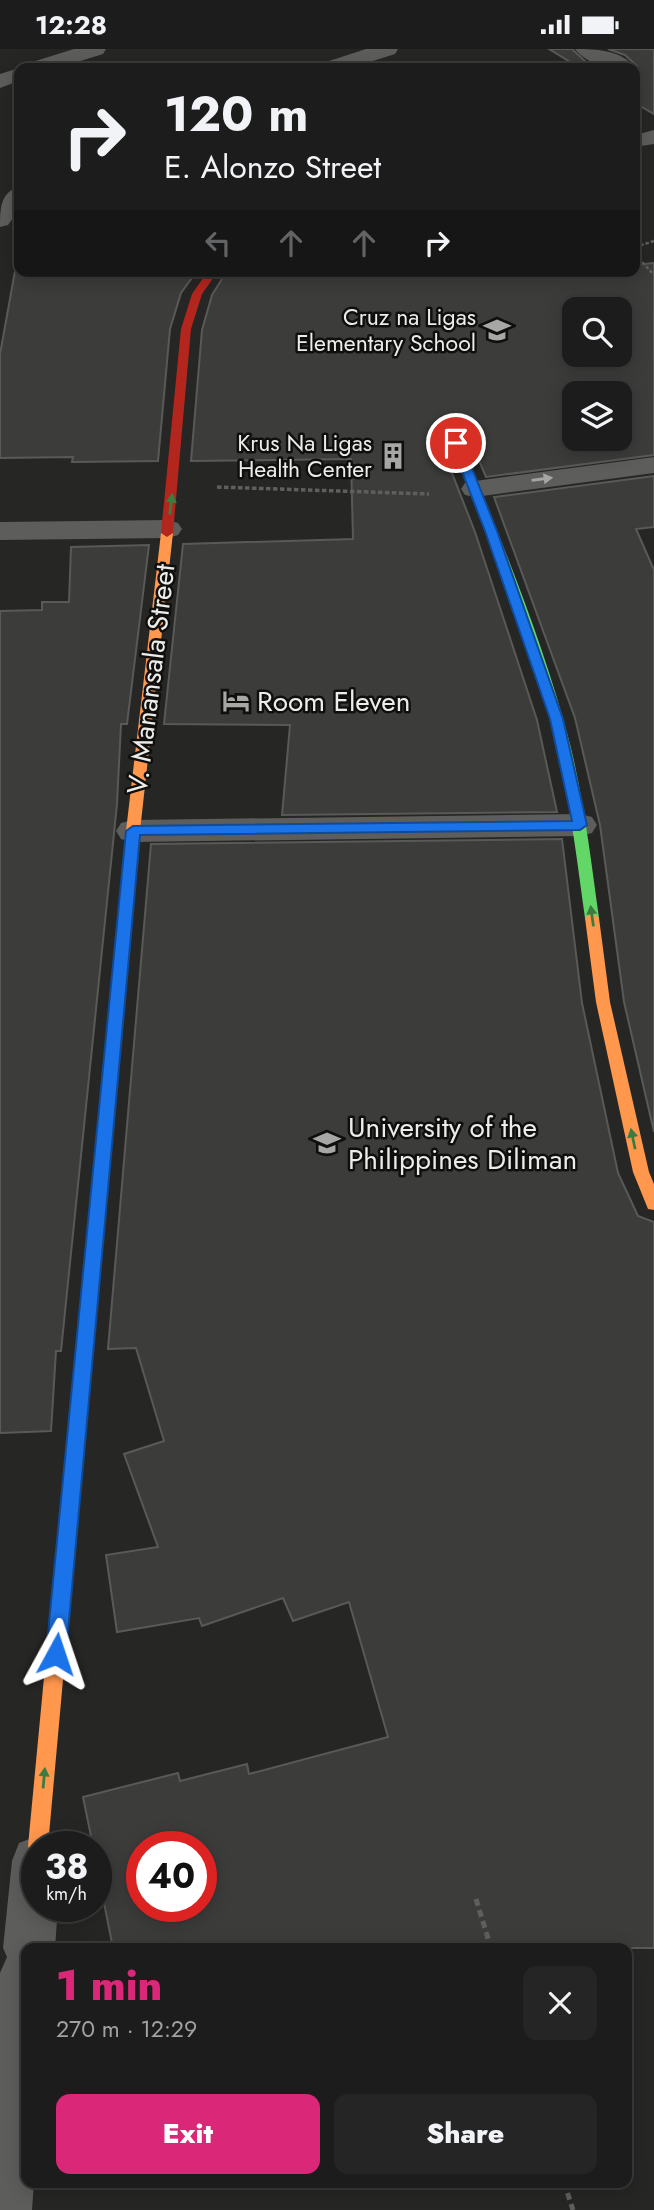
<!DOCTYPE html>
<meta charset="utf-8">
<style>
body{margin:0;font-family:Jost,sans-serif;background:#252525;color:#f1f3f6;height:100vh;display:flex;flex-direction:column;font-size:26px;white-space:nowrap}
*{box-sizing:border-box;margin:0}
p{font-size:23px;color:#a0a1a3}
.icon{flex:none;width:38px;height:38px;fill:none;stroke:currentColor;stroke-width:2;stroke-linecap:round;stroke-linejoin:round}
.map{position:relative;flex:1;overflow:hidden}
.drawer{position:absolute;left:21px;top:1894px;width:611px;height:245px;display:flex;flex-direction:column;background:#1c1c1c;border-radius:14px;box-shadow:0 4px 18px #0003,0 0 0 2px #3a3a3b}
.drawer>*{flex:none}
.hud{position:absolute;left:14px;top:14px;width:626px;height:214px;border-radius:14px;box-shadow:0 4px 18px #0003,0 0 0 2px #3a3a3b;background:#1c1c1c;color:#f1f3f6;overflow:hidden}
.fabs{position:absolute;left:562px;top:248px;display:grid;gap:14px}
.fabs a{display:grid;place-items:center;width:70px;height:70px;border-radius:14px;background:#1c1c1c;box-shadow:0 4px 18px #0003,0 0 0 2px #3a3a3b;font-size:35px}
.speed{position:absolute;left:21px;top:1782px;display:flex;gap:14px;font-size:35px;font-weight:700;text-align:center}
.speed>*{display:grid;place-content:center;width:91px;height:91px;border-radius:50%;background:#1c1c1c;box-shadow:0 4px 18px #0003,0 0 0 2px #3a3a3b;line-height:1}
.speed small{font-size:18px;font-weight:400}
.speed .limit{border:10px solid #d22;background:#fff;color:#111}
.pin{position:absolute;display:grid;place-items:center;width:60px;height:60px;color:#fff;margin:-30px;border:4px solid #fff;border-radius:50%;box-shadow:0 2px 7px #0007}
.me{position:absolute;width:77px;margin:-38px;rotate:5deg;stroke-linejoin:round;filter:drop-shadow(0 0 5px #0008)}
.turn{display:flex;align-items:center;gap:24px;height:147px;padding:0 35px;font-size:32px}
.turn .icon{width:91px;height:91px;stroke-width:2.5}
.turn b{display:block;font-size:49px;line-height:60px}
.lanes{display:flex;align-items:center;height:66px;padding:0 35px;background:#0003;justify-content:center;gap:35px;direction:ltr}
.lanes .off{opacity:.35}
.round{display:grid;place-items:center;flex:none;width:74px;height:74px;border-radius:14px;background:#252525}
.summary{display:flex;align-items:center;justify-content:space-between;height:119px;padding:0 35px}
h1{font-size:42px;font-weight:800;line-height:52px;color:#db2777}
.button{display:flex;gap:14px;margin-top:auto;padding:14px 35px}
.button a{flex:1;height:80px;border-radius:14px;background:#db2777;color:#fff;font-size:28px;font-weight:800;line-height:80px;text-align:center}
.button a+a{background:#252525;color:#f1f3f6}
.status{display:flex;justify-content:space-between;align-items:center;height:49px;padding:0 35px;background:#1c1c1c;direction:ltr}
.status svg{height:19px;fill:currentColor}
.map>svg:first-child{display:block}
.building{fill:#3c3c3b;stroke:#595958;stroke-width:2;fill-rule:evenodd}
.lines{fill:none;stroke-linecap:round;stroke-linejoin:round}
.path-far2{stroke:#5f5f5f;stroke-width:2.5;stroke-dasharray:3.5 2;stroke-linecap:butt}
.path-far1{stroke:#5f5f5f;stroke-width:3.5;stroke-dasharray:4.5 2.5;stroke-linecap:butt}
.path{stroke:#5f5f5f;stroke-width:5;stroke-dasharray:7 4.5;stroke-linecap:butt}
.street{fill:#5d5d5c;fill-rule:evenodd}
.fast{fill:#63d668;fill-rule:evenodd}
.slow{fill:#ff974d;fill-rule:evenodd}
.jam{fill:#b3261e;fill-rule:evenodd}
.oneway{fill:#a4a5a4}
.oneway2{fill:#3d7c40}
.route{fill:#1a73e8;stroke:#114b97;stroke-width:2}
.labels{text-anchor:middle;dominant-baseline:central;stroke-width:5;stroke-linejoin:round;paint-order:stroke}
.far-poi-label{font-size:23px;fill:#ecedeb;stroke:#0f0f0e;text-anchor:end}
.street-label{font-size:28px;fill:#ecedeb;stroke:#0f0f0e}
.poi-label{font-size:28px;fill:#ecedeb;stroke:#0f0f0e;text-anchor:start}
</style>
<div class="status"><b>12:28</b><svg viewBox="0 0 49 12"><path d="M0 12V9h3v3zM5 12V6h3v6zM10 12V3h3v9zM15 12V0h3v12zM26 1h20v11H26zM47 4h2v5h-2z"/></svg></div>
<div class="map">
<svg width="654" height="2161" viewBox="0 0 654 2161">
<rect width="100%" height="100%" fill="#262625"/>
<g class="building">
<polygon points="549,0 572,0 586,13 603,19 580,19"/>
<polygon points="608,0 654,0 654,65 635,54 637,17 625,6"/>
<path d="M 654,214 L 654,406 L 486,428 L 462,372 L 451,368 L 439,370 L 434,378 L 475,483 L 537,671 L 557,763 L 282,766 L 290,676 L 164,675 L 183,495 L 353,490 L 351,410 L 191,412 L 202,281 L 212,246 L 227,222 L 635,222 L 635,216 ZM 574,261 L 620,261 L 620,306 L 574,306 ZM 574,345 L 620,345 L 620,390 L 574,390 Z"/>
<polygon points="15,222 197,222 181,244 170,280 158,412 72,413 73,408 0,409 0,305"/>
<polygon points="654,427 654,478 636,480 654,521 654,1083 624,953 600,776 575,669 494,448"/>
<polygon points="149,496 127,675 121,675 117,755 61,1302 56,1302 51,1382 0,1384 0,562 42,561 42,553 69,553 71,498"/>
<path d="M 562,790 L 582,954 L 618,1124 L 638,1167 L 654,1173 L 654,1899 L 113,1899 L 96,1814 L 96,1797 L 93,1797 L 83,1748 L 178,1724 L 180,1732 L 247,1715 L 249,1725 L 388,1688 L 349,1553 L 293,1572 L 283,1549 L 202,1577 L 199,1569 L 117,1583 L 106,1506 L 158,1498 L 124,1405 L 164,1392 L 136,1299 L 108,1300 L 151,795 ZM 142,1797 L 201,1797 L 201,1857 L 142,1857 Z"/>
</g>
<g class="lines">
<g class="path-far2">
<polyline points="635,198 654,192"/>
<polyline points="635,205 654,226"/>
</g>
<polyline class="path-far1" points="217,438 429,445"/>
<g class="path">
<polyline points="476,1850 491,1899"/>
<polyline points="564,2133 573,2161"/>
</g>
<g class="street">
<polygon points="74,0 106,0 103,5 58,19 26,19 29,14"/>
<polygon points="366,0 398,0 395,5 351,19 320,19 323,14"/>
<path d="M 575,0 C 596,0 622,1 635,19 C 615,20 589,18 575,0 Z"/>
<polygon points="19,19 19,32 0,39 0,25 19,19 22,19"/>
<polygon points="654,81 654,95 635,98 635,86"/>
<path d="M 19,138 L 19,161 L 8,176 L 0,178 C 0,161 0,143 19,138 Z"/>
<polygon points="654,408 654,424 475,448 465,446 461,440 465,434 475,432"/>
<polygon points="168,471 178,474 182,480 178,486 168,489 0,491 0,473"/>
<polygon points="580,765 592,768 597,776 592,784 580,787 133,793 121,790 116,782 121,774 133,771"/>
<polygon points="37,1787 56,1797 37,1797 37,1857 58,1857 55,1899 26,1899 26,2133 34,2133 32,2161 0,2161 0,1924 7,1908 3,1899 12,1812 19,1794"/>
</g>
<path class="fast" d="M 450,376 L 456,379 C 497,482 542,587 570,695 C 584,752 591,811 599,869 L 597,873 L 587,873 L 585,869 C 577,811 570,752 556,695 C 530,587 485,483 444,379 Z"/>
<g class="slow">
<polygon points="167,480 173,484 140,782 124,952 117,957 110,952 126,782 161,484"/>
<polygon points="592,864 599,869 610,953 649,1123 654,1135 654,1161 648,1160 633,1123 596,953 585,869"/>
<polygon points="78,1357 84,1360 87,1365 48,1797 37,1797 37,1807 31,1804 28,1797 69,1365 72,1360"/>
</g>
<g class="jam">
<polygon points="208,222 218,222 202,245 191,280 173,484 167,488 161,484 181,280 192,245"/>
<polygon points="117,947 124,952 87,1365 84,1370 78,1373 72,1370 69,1365 110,952"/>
</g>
</g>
<defs><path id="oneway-solid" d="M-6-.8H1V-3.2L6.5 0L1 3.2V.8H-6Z" transform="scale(1.75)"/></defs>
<use class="oneway" href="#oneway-solid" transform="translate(542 430) rotate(-8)"/>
<g class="oneway2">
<use href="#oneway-solid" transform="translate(171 455) rotate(-83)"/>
<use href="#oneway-solid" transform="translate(592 867) rotate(-98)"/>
<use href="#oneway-solid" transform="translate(633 1090) rotate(-102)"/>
<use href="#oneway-solid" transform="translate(44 1729) rotate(-85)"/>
</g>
<polygon class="route" points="456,391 462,394 497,482 563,670 587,776 580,781 140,786 66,1605 63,1611 56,1614 49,1611 46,1605 126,782 133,777 572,772 550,670 485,482 451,394"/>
<defs>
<symbol id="school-bare" viewBox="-9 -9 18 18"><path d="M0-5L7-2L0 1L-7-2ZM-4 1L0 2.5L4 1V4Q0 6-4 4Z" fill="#a7a7a6" stroke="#0f0f0e" stroke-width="2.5" paint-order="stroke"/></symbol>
<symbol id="building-bare" viewBox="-9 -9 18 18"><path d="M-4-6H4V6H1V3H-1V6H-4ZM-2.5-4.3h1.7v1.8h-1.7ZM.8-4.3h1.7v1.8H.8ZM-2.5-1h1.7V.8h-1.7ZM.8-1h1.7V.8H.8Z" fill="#a7a7a6" stroke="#0f0f0e" stroke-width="2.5" paint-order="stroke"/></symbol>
<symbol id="hotel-bare" viewBox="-9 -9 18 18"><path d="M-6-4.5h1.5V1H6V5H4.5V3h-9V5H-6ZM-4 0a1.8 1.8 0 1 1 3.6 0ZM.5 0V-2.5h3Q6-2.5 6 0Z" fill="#a7a7a6" stroke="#0f0f0e" stroke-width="2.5" paint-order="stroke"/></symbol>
<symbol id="university-bare" viewBox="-9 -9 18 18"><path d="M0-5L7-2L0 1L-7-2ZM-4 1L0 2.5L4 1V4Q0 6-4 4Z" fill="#a7a7a6" stroke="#0f0f0e" stroke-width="2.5" paint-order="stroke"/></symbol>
</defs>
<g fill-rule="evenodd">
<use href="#school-bare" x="478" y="262" width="38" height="38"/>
<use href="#building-bare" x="374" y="388" width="38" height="38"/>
<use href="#hotel-bare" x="217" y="633" width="38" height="38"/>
<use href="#university-bare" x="308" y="1075" width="38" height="38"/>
</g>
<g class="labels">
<g class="far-poi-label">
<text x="476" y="268">Cruz na Ligas<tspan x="476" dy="26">Elementary School</tspan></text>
<text x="372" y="394">Krus Na Ligas<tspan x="372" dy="26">Health Center</tspan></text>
</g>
<g class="street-label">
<text transform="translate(151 630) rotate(-83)">V. Manansala Street</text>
</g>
<g class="poi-label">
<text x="257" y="652">Room Eleven</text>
<text x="348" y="1078">University of the<tspan x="348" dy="32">Philippines Diliman</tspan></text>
</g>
</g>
</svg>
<div class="fabs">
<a><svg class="icon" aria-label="search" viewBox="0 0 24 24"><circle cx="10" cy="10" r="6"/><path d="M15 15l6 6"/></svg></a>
<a><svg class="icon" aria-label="layers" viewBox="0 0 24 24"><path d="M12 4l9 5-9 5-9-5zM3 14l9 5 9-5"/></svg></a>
</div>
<div class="speed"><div>38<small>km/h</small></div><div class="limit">40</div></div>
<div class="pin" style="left:456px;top:394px;background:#d93025"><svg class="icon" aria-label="arrive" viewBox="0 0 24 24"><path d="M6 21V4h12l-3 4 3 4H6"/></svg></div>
<svg class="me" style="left:56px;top:1605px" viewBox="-20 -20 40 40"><path d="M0-17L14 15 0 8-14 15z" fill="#1a73e8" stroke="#fff" stroke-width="4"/></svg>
<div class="hud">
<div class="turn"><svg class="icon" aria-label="right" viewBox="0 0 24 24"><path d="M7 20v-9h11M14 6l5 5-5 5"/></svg><div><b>120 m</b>E. Alonzo Street</div></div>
<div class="lanes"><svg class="icon off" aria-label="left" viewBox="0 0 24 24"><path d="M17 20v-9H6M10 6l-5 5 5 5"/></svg><svg class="icon off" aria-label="ahead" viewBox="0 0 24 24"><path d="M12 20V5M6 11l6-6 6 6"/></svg><svg class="icon off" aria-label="ahead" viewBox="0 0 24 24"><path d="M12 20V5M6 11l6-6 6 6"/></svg><svg class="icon" aria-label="right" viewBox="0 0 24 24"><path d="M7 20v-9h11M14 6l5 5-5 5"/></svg></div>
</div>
<section class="drawer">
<div class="summary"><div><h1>1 min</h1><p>270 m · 12:29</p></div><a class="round"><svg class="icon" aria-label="close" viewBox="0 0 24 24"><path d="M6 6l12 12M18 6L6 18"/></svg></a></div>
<div class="button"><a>Exit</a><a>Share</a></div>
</section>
</div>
